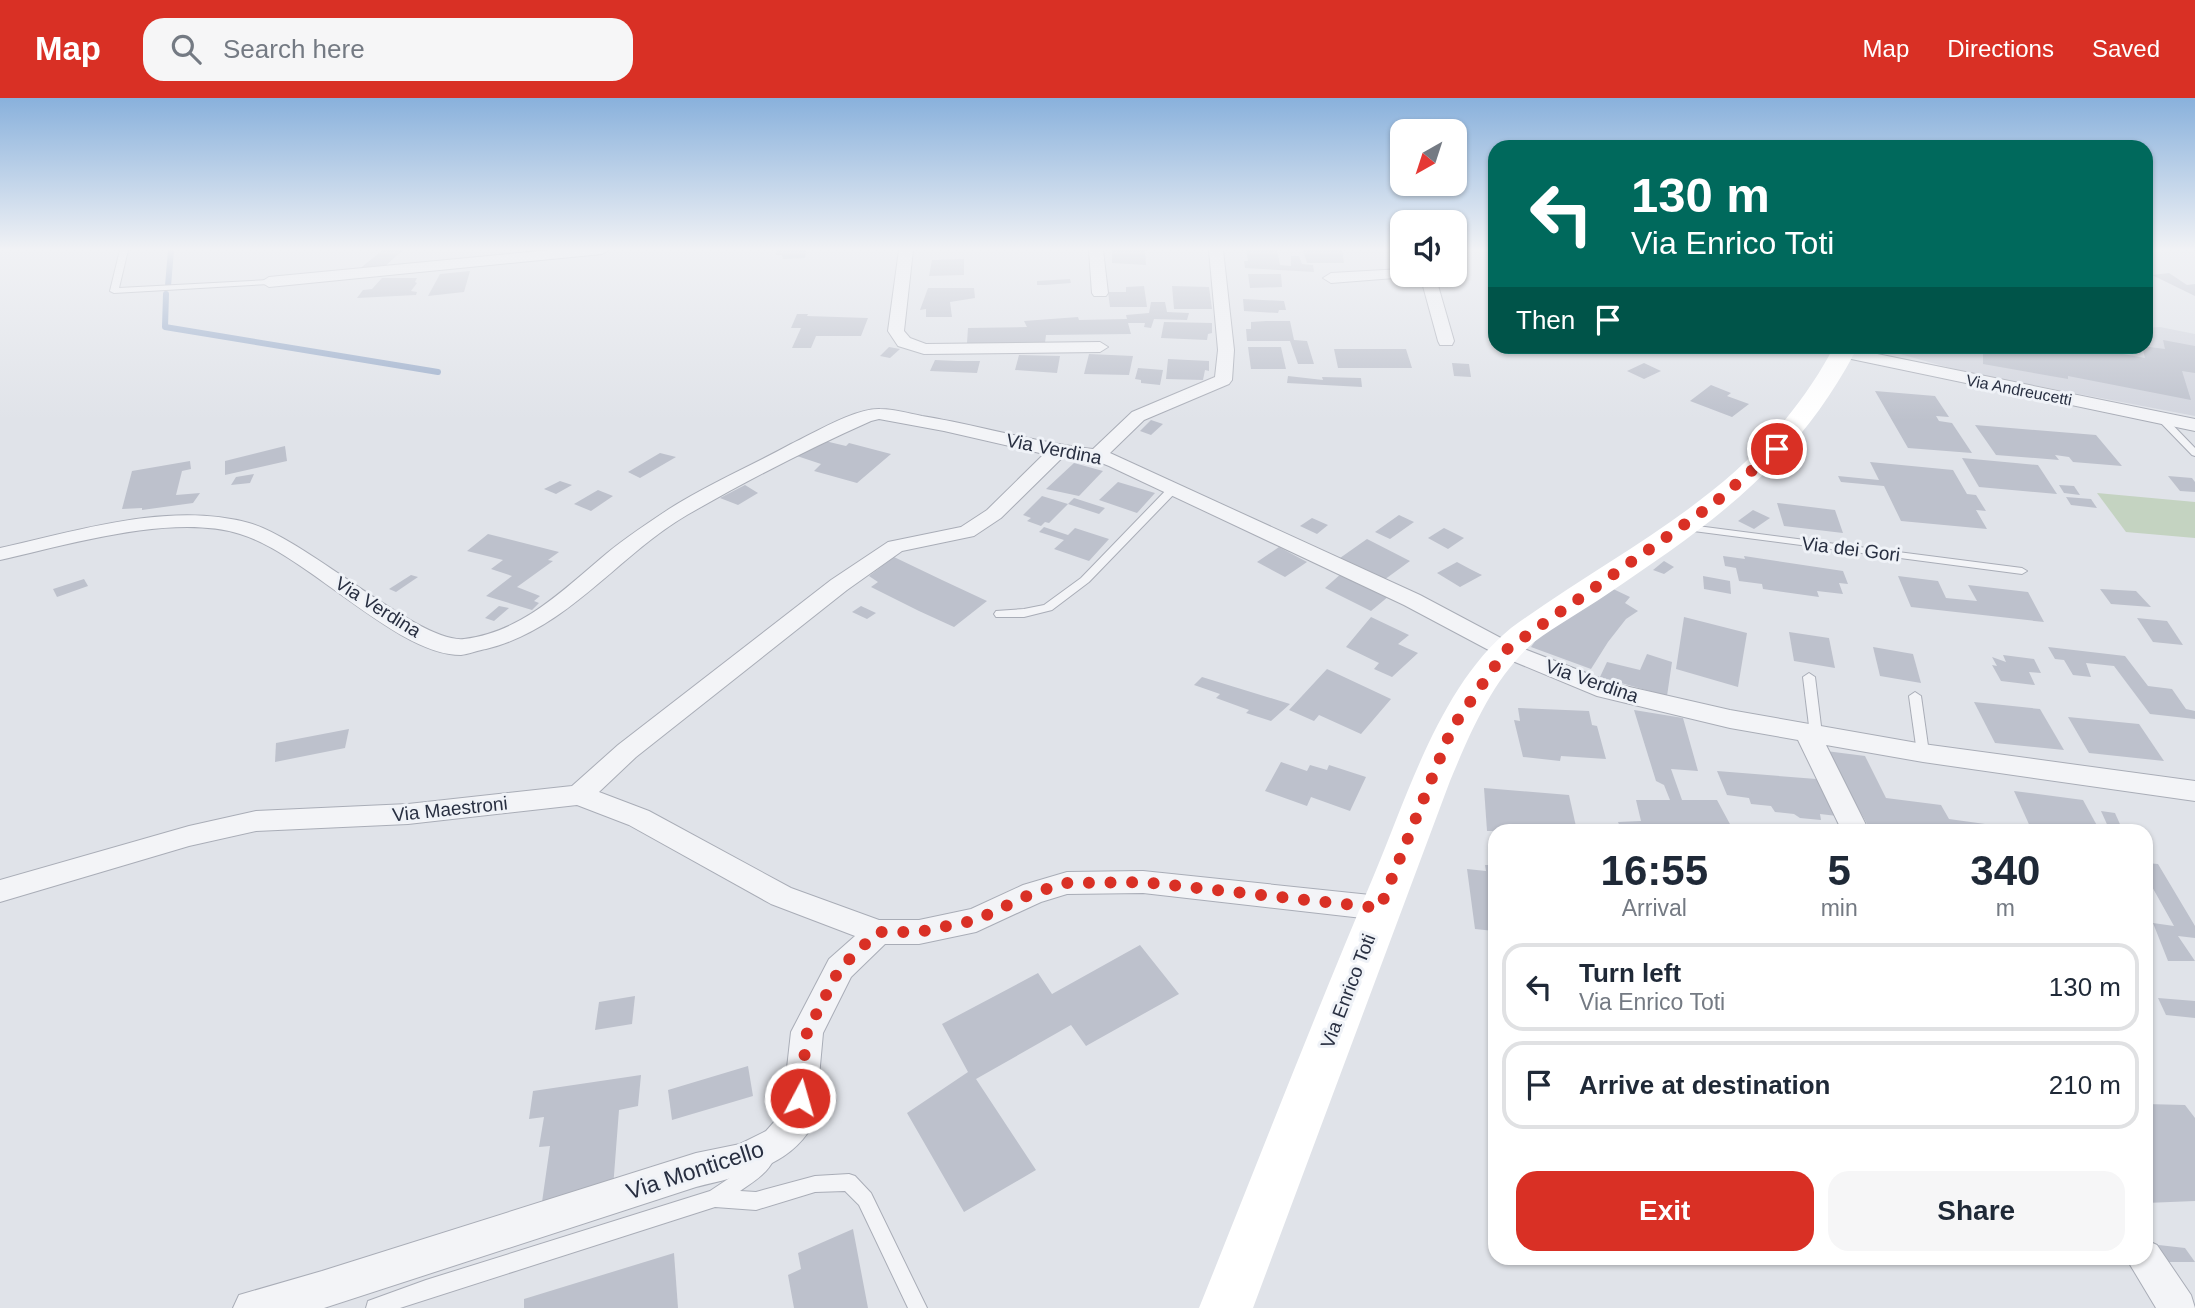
<!DOCTYPE html>
<style>
body{margin:0;font-family:Helvetica,sans-serif;background:#f6f6f7;color:#1f2937;height:100vh;display:flex;flex-direction:column;font-size:26px;white-space:nowrap}
*{box-sizing:border-box;margin:0}
p{font-size:23px;color:#747a83}
.icon{flex:none;width:38px;height:38px;fill:none;stroke:currentColor;stroke-width:2;stroke-linecap:round;stroke-linejoin:round}
.map{position:relative;flex:1;overflow:hidden}
.details{position:absolute;left:1488px;top:726px;width:665px;height:441px;display:flex;flex-direction:column;background:#fff;border-radius:21px;box-shadow:0 2px 5px #0004}
.details>*{flex:none}
.top-card{position:absolute;left:1488px;top:42px;width:665px;height:214px;border-radius:21px;box-shadow:0 2px 5px #0004;background:#00695c;color:#fff;overflow:hidden}
.needle{width:46px;rotate:219deg}
.buttons{position:absolute;left:1390px;top:21px;display:grid;gap:14px}
.buttons a{display:grid;place-items:center;width:77px;height:77px;border-radius:14px;background:#fff;box-shadow:0 2px 5px #0004;font-size:35px}
.pin{position:absolute;display:grid;place-items:center;width:60px;height:60px;color:#fff;margin:-30px;border:4px solid #fff;border-radius:50%;box-shadow:0 2px 7px #0007}
.me{position:absolute;width:77px;margin:-38px;rotate:6deg;stroke-linejoin:round;filter:drop-shadow(0 0 5px #0008)}
.turn{display:flex;align-items:center;gap:24px;height:147px;padding:0 28px;font-size:32px}
.turn .icon{width:91px;height:91px;stroke-width:2.5}
.turn b{display:block;font-size:49px;line-height:60px}
.then{display:flex;align-items:center;height:66px;padding:0 28px;background:#0003;gap:14px;font-size:26px}
.eta{display:flex;justify-content:space-evenly;align-items:center;height:119px;text-align:center}
.eta b{font-size:42px;font-weight:600;line-height:49px}
.action{display:flex;gap:14px;margin-top:auto;padding:14px 28px}
.action a{flex:1;height:80px;border-radius:21px;background:#d93025;color:#fff;font-size:28px;font-weight:600;line-height:80px;text-align:center}
.action a+a{background:#f6f6f7;color:#1f2937}
ul{padding:0;list-style:none}
li{display:flex;align-items:center;gap:21px;height:88px;margin:0 14px 10px;padding:0 14px;border:4px solid #e0e1e3;border-radius:21px}
li div{flex:1}
li b{display:block;font-size:26px}
li em{font-style:normal}
header{display:flex;align-items:center;gap:42px;box-sizing:border-box;height:98px;padding:0 35px;background:#d93025;color:#fff}
header strong{font-size:33px}
nav{display:flex;gap:38px;margin-inline-start:auto;font-size:24px}
.search{width:490px;height:63px;background:#f6f6f7;display:flex;align-items:center;gap:18px;box-sizing:border-box;padding:0 24px;border-radius:21px;color:#747a83;font-size:26px}
.map>svg:first-child{display:block}
.built{fill:#d2d5de}
.green{fill:#c4d3c1}
.lines{fill:none;stroke-linecap:round;stroke-linejoin:round}
.stream{stroke:#9aadca;stroke-width:6}
.building{fill:#bdc1cc}
.lane-casing{stroke:#a9adb7;stroke-width:2}
.street-casing{stroke:#a9adb7;stroke-width:2}
.lane{fill:#f3f4f7;fill-rule:evenodd}
.street{fill:#f3f4f7;fill-rule:evenodd}
.secondary{fill:#fff;fill-rule:evenodd}
.route{stroke:#d93025;stroke-width:12;stroke-dasharray:0 21.6}
.labels{text-anchor:middle;dominant-baseline:central;stroke-width:6;stroke-linejoin:round;paint-order:stroke}
.far-street-label{font-size:16px;fill:#282f41;stroke:#eff2f7}
.street-label{font-size:19px;fill:#282f41;stroke:#eff2f7}
.near-street-label{font-size:23px;fill:#282f41;stroke:#eff2f7}
</style>
<header>
<strong>Map</strong>
<div class="search"><svg class="icon" aria-label="search" viewBox="0 0 24 24"><circle cx="10" cy="10" r="6"/><path d="M15 15l6 6"/></svg>Search here</div>
<nav><a>Map</a><a>Directions</a><a>Saved</a></nav>
</header>
<div class="map">
<svg width="2195" height="1210" viewBox="0 0 2195 1210">
<rect width="100%" height="100%" fill="#e0e3e9"/>
<polygon class="built" points="2160,229 2195,236 2195,318 1968,275 1875,249 2146,248 2146,230"/>
<polygon class="green" points="2097,395 2195,404 2195,440 2126,434"/>
<g class="lines">
<g class="stream">
<polyline points="168,188 171,152"/>
<polyline points="166,196 165,229 438,274"/>
</g>
</g>
<g class="building">
<polygon points="383,152 403,152 383,170 358,172"/>
<polygon points="777,152 806,152 805,160 783,161 782,157 776,157"/>
<polygon points="1112,152 1145,152 1146,167 1112,165"/>
<polygon points="1246,152 1277,152 1280,167 1291,168 1291,158 1299,158 1302,166 1313,167 1314,174 1245,170 1244,163 1248,163"/>
<polygon points="1303,152 1342,152 1344,165 1307,165"/>
<polygon points="964,161 964,177 929,178 932,162"/>
<polygon points="470,173 464,194 428,198 440,176"/>
<polygon points="2169,175 2187,187 2195,186 2195,198 2152,177"/>
<polygon points="1248,176 1281,176 1282,189 1250,190"/>
<polygon points="382,180 417,180 415,184 417,185 411,193 417,194 416,197 357,200 363,192 372,191"/>
<polygon points="1070,181 1071,185 1045,187 1037,187 1037,183"/>
<polygon points="1144,188 1147,209 1110,209 1108,194 1126,194 1126,189"/>
<polygon points="1172,188 1209,189 1212,211 1174,211"/>
<polygon points="928,190 974,190 975,200 950,204 952,219 926,219 926,211 920,212"/>
<polygon points="1243,201 1284,203 1286,212 1279,212 1278,215 1244,213"/>
<polygon points="1151,204 1165,204 1167,214 1189,215 1187,222 1154,221 1151,230 1144,229 1145,225 1128,225 1131,236 1046,237 1045,245 967,245 968,230 1027,229 1024,223 1078,219 1079,222 1127,221 1126,217 1149,215"/>
<polygon points="797,216 808,216 807,218 868,220 861,238 816,238 811,250 792,250 801,230 791,230"/>
<polygon points="1266,223 1290,223 1294,242 1307,243 1314,266 1298,266 1290,243 1247,243 1246,231 1251,231 1251,224"/>
<polygon points="1164,224 1212,225 1212,235 1208,236 1207,242 1161,240"/>
<polygon points="2163,242 2195,248 2195,275 2182,273 2191,302 2068,278 2068,281 1983,266 1983,254 1959,250 2114,248 2122,252 2123,256 2145,260 2142,248 2165,251"/>
<polygon points="889,249 900,251 890,260 880,258"/>
<polygon points="1248,249 1281,249 1286,271 1251,271"/>
<polygon points="1334,251 1406,251 1412,270 1338,270"/>
<polygon points="1089,256 1133,258 1129,277 1084,276"/>
<polygon points="1019,257 1060,258 1057,275 1015,272"/>
<polygon points="1168,261 1209,263 1209,273 1205,272 1203,282 1166,281"/>
<polygon points="935,262 957,263 980,263 977,275 930,273"/>
<polygon points="1452,265 1469,266 1471,279 1454,278"/>
<polygon points="1644,265 1661,273 1644,281 1627,273"/>
<polygon points="1138,270 1163,272 1160,287 1141,285 1141,282 1135,281"/>
<polygon points="1288,278 1323,282 1322,279 1361,280 1362,289 1287,285"/>
<polygon points="1711,287 1731,295 1727,298 1749,306 1732,319 1690,303"/>
<polygon points="1875,293 1935,298 1949,319 1936,318 1939,323 1952,325 1972,355 1908,350"/>
<polygon points="1151,322 1163,326 1151,337 1140,333"/>
<polygon points="1975,327 2096,337 2122,368 2073,364 2069,359 2055,357 2059,362 1996,357"/>
<polygon points="825,343 846,348 849,345 891,356 857,385 814,373 821,366 797,358"/>
<polygon points="285,348 287,363 225,377 225,363"/>
<polygon points="660,355 676,359 640,380 628,374"/>
<polygon points="1962,360 2038,367 2057,396 1979,389"/>
<polygon points="190,363 191,371 182,373 176,397 200,395 193,405 142,412 142,410 122,411 132,373"/>
<polygon points="1870,364 1953,372 1967,396 1976,397 1986,413 1976,412 1987,431 1901,423 1884,388 1841,384 1838,378 1879,382"/>
<polygon points="1074,365 1103,373 1079,398 1046,391"/>
<polygon points="254,376 250,385 231,387 236,379"/>
<polygon points="2168,378 2192,380 2195,384 2195,394 2180,393"/>
<polygon points="560,383 572,387 556,396 544,391"/>
<polygon points="1118,384 1155,395 1137,415 1099,402"/>
<polygon points="745,387 758,395 738,407 720,400"/>
<polygon points="2059,387 2074,388 2080,397 2064,395"/>
<polygon points="598,392 613,398 591,413 574,406"/>
<polygon points="1042,398 1068,406 1074,400 1105,410 1099,416 1068,406 1049,425 1045,424 1041,428 1027,423 1031,420 1023,417"/>
<polygon points="2066,399 2091,401 2097,410 2071,407"/>
<polygon points="1777,405 1835,412 1843,435 1784,428"/>
<polygon points="1753,412 1770,420 1754,431 1738,423"/>
<polygon points="1399,417 1414,424 1390,441 1375,434"/>
<polygon points="1312,420 1328,427 1317,436 1300,428"/>
<polygon points="1044,429 1068,437 1075,430 1109,441 1089,463 1054,451 1064,442 1039,434"/>
<polygon points="1444,430 1464,440 1448,451 1428,440"/>
<polygon points="488,436 559,454 548,462 553,463 517,489 540,498 534,503 539,505 532,512 486,498 512,478 491,471 503,462 467,453"/>
<polygon points="1367,441 1410,463 1384,482 1340,460"/>
<polygon points="1279,449 1307,464 1285,479 1257,464"/>
<polygon points="1723,458 1745,461 1744,458 1843,473 1848,486 1839,485 1843,496 1817,493 1819,499 1763,491 1762,486 1739,483 1736,470 1725,468"/>
<polygon points="894,459 942,482 987,503 954,529 919,513 871,489 878,484 869,478"/>
<polygon points="1664,463 1674,469 1664,476 1653,472"/>
<polygon points="1457,464 1470,471 1482,477 1460,489 1437,475"/>
<polygon points="1342,475 1389,498 1371,513 1325,490"/>
<polygon points="411,477 418,479 396,494 389,491"/>
<polygon points="1703,478 1730,483 1731,496 1704,491"/>
<polygon points="1898,478 1938,483 1946,500 1977,503 1968,487 2028,494 2044,524 1911,509"/>
<polygon points="84,481 88,488 57,499 53,491"/>
<polygon points="1609,489 1630,499 1625,505 1638,513 1626,521 1608,544 1591,571 1531,549 1541,535"/>
<polygon points="2100,491 2136,493 2151,509 2111,506"/>
<polygon points="499,508 509,510 494,523 485,520"/>
<polygon points="861,508 876,515 867,521 852,514"/>
<polygon points="1371,519 1409,537 1398,546 1418,555 1392,579 1374,571 1379,565 1346,549"/>
<polygon points="1684,519 1747,535 1738,589 1676,571"/>
<polygon points="2137,520 2167,523 2183,547 2153,544"/>
<polygon points="1789,534 1829,540 1835,570 1794,563"/>
<polygon points="1873,549 1913,556 1921,585 1880,578"/>
<polygon points="2048,549 2125,558 2148,588 2172,591 2186,611 2195,613 2195,621 2150,616 2114,568 2086,565 2091,579 2073,577 2064,562 2055,561"/>
<polygon points="1647,556 1672,564 1667,598 1600,579 1607,564 1640,572"/>
<polygon points="2003,557 2034,561 2041,575 2029,574 2035,587 2001,583 1992,567 1997,568 1992,559 2006,564"/>
<polygon points="1327,571 1391,601 1361,636 1319,617 1314,623 1289,612"/>
<polygon points="1202,579 1290,606 1271,623 1246,615 1249,612 1216,600 1220,596 1194,587"/>
<polygon points="1974,604 2040,611 2064,652 1995,645"/>
<polygon points="1518,610 1589,613 1592,627 1597,628 1606,661 1561,658 1560,663 1523,659 1514,622 1520,623"/>
<polygon points="1634,612 1683,620 1698,673 1671,671 1682,702 1717,702 1731,728 1622,733 1618,724 1641,723 1636,702 1670,702 1664,687 1656,683"/>
<polygon points="2068,619 2139,626 2164,663 2089,655"/>
<polygon points="349,631 345,650 275,664 276,645"/>
<polygon points="1826,653 1865,658 1886,700 1941,707 1949,721 1985,726 1988,733 1871,733"/>
<polygon points="1281,664 1307,673 1310,667 1327,672 1329,667 1366,679 1350,713 1311,699 1307,708 1265,693"/>
<polygon points="1717,673 1829,682 1846,719 1820,716 1821,722 1800,720 1794,716 1775,714 1771,708 1751,706 1749,700 1727,697"/>
<polygon points="1484,690 1569,697 1577,733 1487,733"/>
<polygon points="2014,693 2083,702 2100,733 2032,733"/>
<polygon points="2101,713 2115,715 2123,733 2110,733"/>
<polygon points="2146,765 2158,766 2195,828 2195,840 2178,838 2195,863 2168,863 2153,825 2174,828 2146,778"/>
<polygon points="1485,767 1494,767 1494,833 1475,831 1467,771 1486,773"/>
<polygon points="1140,847 1179,896 1086,948 1071,927 976,981 1036,1072 964,1114 907,1015 968,974 942,926 1038,875 1052,896"/>
<polygon points="635,898 632,926 595,932 599,904"/>
<polygon points="2158,900 2195,903 2195,920 2166,917"/>
<polygon points="748,968 753,998 672,1022 668,992"/>
<polygon points="641,977 638,1008 619,1012 613,1090 541,1111 550,1048 539,1049 544,1019 529,1021 533,993"/>
<polygon points="2146,1006 2185,1007 2195,1020 2195,1103 2146,1105 2146,1064 2152,1063 2146,1056"/>
<polygon points="853,1131 868,1210 794,1210 788,1177 801,1171 798,1155"/>
<polygon points="2150,1146 2185,1150 2195,1164 2162,1164"/>
<polygon points="674,1155 678,1210 524,1210 524,1201"/>
</g>
<g class="lines">
<defs>
<g id="lane">
<polygon points="120,152 128,152 119,190 269,182 273,184 269,186 114,195 110,193"/>
<polygon points="2161,317 2164,318 2195,350 2195,358 2192,357 2158,322 2156,320"/>
<polygon points="1174,387 1178,388 1178,392 1089,484 1052,512 1024,519 996,519 994,516 996,513 1024,511 1044,507 1081,480 1170,388"/>
<polygon points="1682,426 2022,470 2027,473 2022,476 1678,431 1677,429"/>
<polygon points="1809,575 1815,579 1822,636 1816,640 1810,636 1803,579"/>
<polygon points="1915,594 1921,598 1929,655 1928,658 1918,658 1917,655 1909,598"/>
<path d="M 765,1053 L 771,1055 L 774,1061 C 767,1076 753,1084 740,1093 L 756,1094 L 815,1078 L 849,1076 L 855,1078 L 871,1095 L 927,1210 L 908,1210 L 859,1107 L 845,1093 L 815,1094 L 756,1112 L 715,1109 L 400,1210 L 366,1210 L 368,1203 L 426,1182 L 710,1093 L 749,1067 L 759,1055 Z"/>
</g>
<g id="street">
<polygon points="551,152 609,152 602,156 269,189 261,184 269,179"/>
<polygon points="899,152 913,152 904,233 910,240 926,246 1100,244 1108,249 1100,254 924,256 898,248 888,233"/>
<polygon points="1089,152 1103,152 1108,195 1106,198 1094,198 1092,195"/>
<path d="M 1209,152 L 1223,152 L 1234,252 L 1232,282 L 1229,286 L 1144,322 L 1110,355 L 1420,497 L 1514,547 L 1612,585 L 1730,612 L 1923,646 L 2195,683 L 2195,703 L 1923,664 L 1826,647 L 1869,733 L 1842,733 L 1798,642 L 1730,630 L 1597,598 L 1498,557 L 1404,507 L 1109,368 L 1094,362 L 1063,359 L 1001,420 L 974,438 L 902,453 L 847,492 L 636,659 L 599,694 L 649,713 L 791,790 L 879,822 L 919,822 L 971,811 L 1023,787 L 1067,774 L 1143,773 L 1380,798 L 1390,802 L 1394,810 L 1390,818 L 1380,822 L 1143,795 L 1067,796 L 1041,804 L 976,834 L 919,846 L 885,846 L 851,879 L 823,935 L 815,1022 C 794,1068 741,1078 696,1089 L 324,1210 L 233,1210 L 239,1197 L 322,1173 L 696,1055 L 740,1046 L 766,1033 L 782,1015 L 791,934 L 829,861 L 855,838 L 771,806 L 629,727 L 577,707 L 408,726 L 256,733 L 189,748 L 0,804 L 0,782 L 189,728 L 256,713 L 408,706 L 572,688 L 618,647 L 831,482 L 888,444 L 961,429 L 987,412 L 1044,356 L 944,333 L 879,321 L 871,323 C 808,351 746,383 687,417 C 617,458 568,531 486,551 C 479,552 469,556 461,557 C 396,557 307,456 240,436 C 173,415 67,447 0,462 L 0,450 C 77,433 170,403 249,425 C 305,440 419,546 464,541 C 522,534 563,492 606,456 C 625,440 648,425 669,411 C 708,386 751,368 791,346 C 814,335 855,310 880,311 C 894,311 908,315 922,318 C 979,327 1035,345 1093,351 L 1132,314 L 1215,279 L 1218,252 Z"/>
<polygon points="1402,171 1402,177 1409,177 1407,179 1331,185 1323,180 1331,175"/>
<polygon points="1420,177 1435,177 1454,243 1452,247 1440,247 1438,243"/>
<polygon points="1843,249 2195,321 2195,333 1837,258 1835,254 1837,250"/>
<polygon points="2146,1142 2157,1147 2191,1197 2195,1210 2156,1210 2126,1160 2146,1160"/>
</g>
</defs>
<use href="#lane" class="lane-casing"/>
<use href="#street" class="street-casing"/>
<use href="#lane" class="lane"/>
<use href="#street" class="street"/>
<path class="secondary" d="M 1823,248 L 1851,248 L 1855,254 C 1794,369 1711,426 1606,497 C 1582,513 1557,527 1534,544 C 1493,580 1471,633 1450,683 L 1253,1210 L 1199,1210 C 1257,1066 1313,921 1374,777 C 1408,696 1441,587 1511,530 C 1633,442 1753,394 1830,256 Z"/>
</g>
<linearGradient id="sky" x2="0" y2="1"><stop stop-color="#89b1dc"/><stop offset="0.47" stop-color="#f1f2f5"/><stop offset="1" stop-color="#f1f2f5" stop-opacity="0"/></linearGradient>
<rect width="2195" height="322" fill="url(#sky)"/>
<g class="lines">
<polyline class="route" points="800,1000 807,934 840,870 878,834 919,834 976,822 1033,795 1067,785 1143,784 1380,810 1452,630 1506,552 1712,407 1777,351"/>
</g>
<g class="labels">
<g class="far-street-label">
<text transform="translate(2019 292) rotate(11)">Via Andreucetti</text>
</g>
<g class="street-label">
<text transform="translate(1054 351) rotate(11)">Via Verdina</text>
<text transform="translate(1851 451) rotate(7)">Via dei Gori</text>
<text transform="translate(378 509) rotate(32)">Via Verdina</text>
<text transform="translate(1592 583) rotate(19)">Via Verdina</text>
<text transform="translate(450 711) rotate(-6)">Via Maestroni</text>
<text transform="translate(1348 893) rotate(-69)">Via Enrico Toti</text>
</g>
<g class="near-street-label">
<text transform="translate(695 1072) rotate(-18)">Via Monticello</text>
</g>
</g>
</svg>
<div class="buttons">
<a><svg class="needle" viewBox="-14 -14 28 28"><path d="M0-13l5 13h-10z" fill="#e53935"/><path d="M0 13l5-13h-10z" fill="#747a83"/></svg></a>
<a><svg class="icon" aria-label="sound" viewBox="0 0 24 24"><path d="M4 9h4l5-4v14l-5-4H4zM17 9q2 3 0 6"/></svg></a>
</div>
<div class="pin" style="left:1777px;top:351px;background:#d93025"><svg class="icon" aria-label="arrive" viewBox="0 0 24 24"><path d="M6 21V4h12l-3 4 3 4H6"/></svg></div>
<svg class="me" style="left:800px;top:1000px" viewBox="-20 -20 40 40"><circle r="17" fill="#d93025" stroke="#fff" stroke-width="3"/><path d="M0-11L8 9 0 5-8 9z" fill="#fff"/></svg>
<div class="top-card">
<div class="turn"><svg class="icon" aria-label="left" viewBox="0 0 24 24"><path d="M17 20v-9H6M10 6l-5 5 5 5"/></svg><div><b>130 m</b>Via Enrico Toti</div></div>
<div class="then">Then<svg class="icon" aria-label="arrive" viewBox="0 0 24 24"><path d="M6 21V4h12l-3 4 3 4H6"/></svg></div>
</div>
<section class="details">
<div class="eta">
<div><b>16:55</b><p>Arrival</p></div>
<div><b>5</b><p>min</p></div>
<div><b>340</b><p>m</p></div>
</div>
<ul>
<li><svg class="icon" aria-label="left" viewBox="0 0 24 24"><path d="M17 20v-9H6M10 6l-5 5 5 5"/></svg><div><b>Turn left</b><p>Via Enrico Toti</p></div><em>130 m</em></li>
<li><svg class="icon" aria-label="arrive" viewBox="0 0 24 24"><path d="M6 21V4h12l-3 4 3 4H6"/></svg><div><b>Arrive at destination</b></div><em>210 m</em></li>
</ul>
<div class="action"><a>Exit</a><a>Share</a></div>
</section>
</div>
